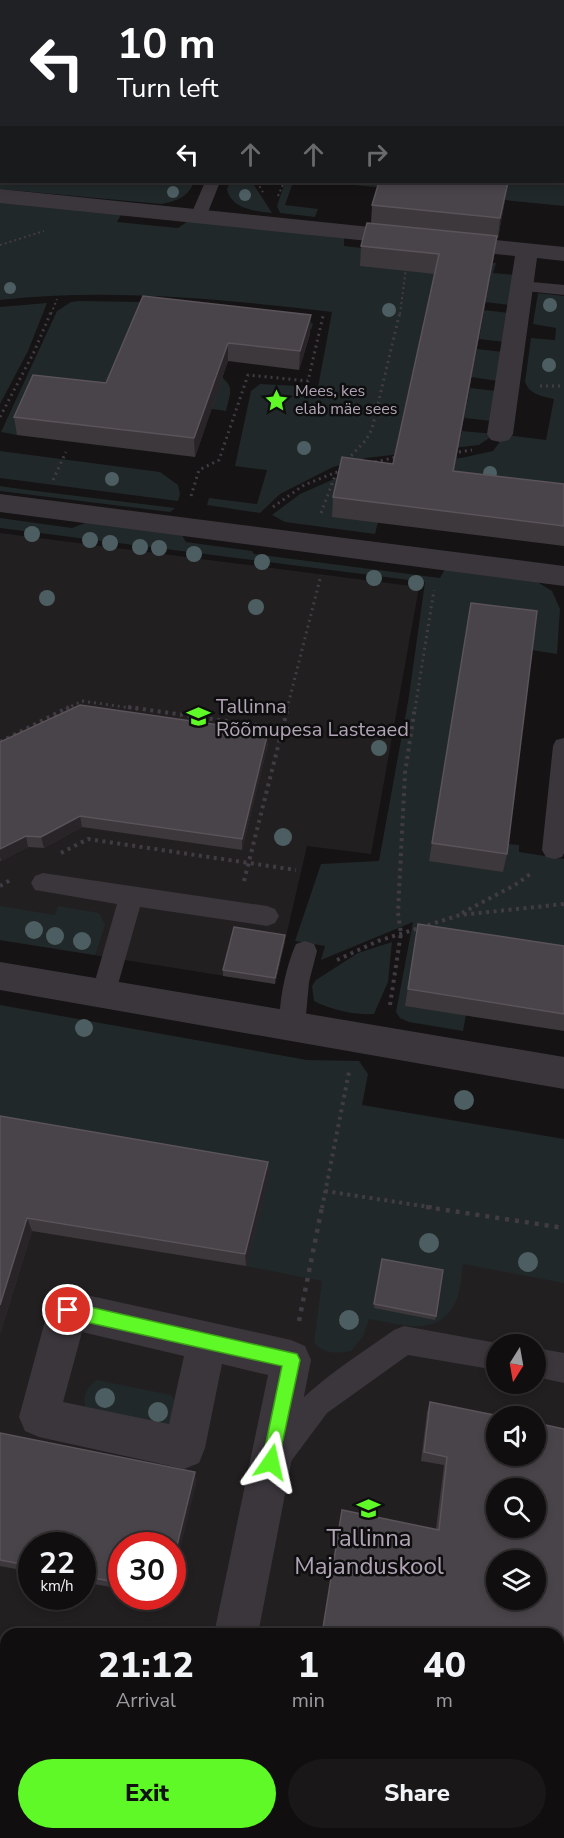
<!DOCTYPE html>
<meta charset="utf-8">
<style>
body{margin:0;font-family:"Nunito Sans",sans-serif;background:#191718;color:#f1f3f6;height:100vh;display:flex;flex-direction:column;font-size:22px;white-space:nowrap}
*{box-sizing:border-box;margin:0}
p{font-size:20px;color:#9c9c9e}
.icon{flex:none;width:33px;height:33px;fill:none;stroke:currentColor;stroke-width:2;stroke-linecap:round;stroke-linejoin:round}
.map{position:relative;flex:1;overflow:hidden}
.sheet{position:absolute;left:0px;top:1628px;width:564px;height:212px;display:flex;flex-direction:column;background:#100e0f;border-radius:18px 18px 0 0;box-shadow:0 3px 9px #0003,0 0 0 2px #302e2f}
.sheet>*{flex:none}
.hud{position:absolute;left:0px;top:0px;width:564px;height:183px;box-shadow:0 3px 9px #0003,0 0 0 2px #302e2f;background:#202124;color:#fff;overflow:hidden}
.needle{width:39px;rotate:191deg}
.fabs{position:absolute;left:486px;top:1334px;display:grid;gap:12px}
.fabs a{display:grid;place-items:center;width:60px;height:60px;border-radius:50%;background:#100e0f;box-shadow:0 3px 9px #0003,0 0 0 2px #302e2f;font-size:30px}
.speed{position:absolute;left:18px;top:1532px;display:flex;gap:12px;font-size:30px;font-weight:700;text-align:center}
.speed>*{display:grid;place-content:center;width:78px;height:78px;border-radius:50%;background:#100e0f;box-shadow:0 3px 9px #0003,0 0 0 2px #302e2f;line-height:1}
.speed small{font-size:15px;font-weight:400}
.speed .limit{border:9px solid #d22;background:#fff;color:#111}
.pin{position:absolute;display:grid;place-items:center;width:51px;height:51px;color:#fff;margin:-26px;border:3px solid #fff;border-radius:50%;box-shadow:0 2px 6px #0007}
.me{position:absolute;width:66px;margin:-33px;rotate:11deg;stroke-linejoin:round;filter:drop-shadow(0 0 4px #0008)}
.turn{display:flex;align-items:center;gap:21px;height:126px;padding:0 18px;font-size:27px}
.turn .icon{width:78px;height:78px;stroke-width:2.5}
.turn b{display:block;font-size:42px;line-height:51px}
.lanes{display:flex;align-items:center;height:57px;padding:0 18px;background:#0003;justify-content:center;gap:30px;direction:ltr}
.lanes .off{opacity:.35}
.eta{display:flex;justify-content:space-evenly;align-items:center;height:102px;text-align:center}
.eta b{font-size:36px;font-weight:800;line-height:42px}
.primary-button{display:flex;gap:12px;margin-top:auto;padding:12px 18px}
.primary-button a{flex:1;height:69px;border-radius:36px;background:#5ff927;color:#111;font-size:24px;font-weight:800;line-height:69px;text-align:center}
.primary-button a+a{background:#191718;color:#f1f3f6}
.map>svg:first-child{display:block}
.built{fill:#221f21;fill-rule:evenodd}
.green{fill:#212829}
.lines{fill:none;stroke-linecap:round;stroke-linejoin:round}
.path-far3{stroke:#413c43;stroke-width:2;stroke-dasharray:2 3;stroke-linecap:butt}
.path-far2{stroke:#413c43;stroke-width:3;stroke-dasharray:2 4;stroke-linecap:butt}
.path-far1{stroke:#413c43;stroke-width:4;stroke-dasharray:3 4.5;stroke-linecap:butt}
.path{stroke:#413c43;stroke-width:4.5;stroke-dasharray:4 6;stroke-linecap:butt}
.service{fill:#3b363c;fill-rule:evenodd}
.minor{fill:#3b363c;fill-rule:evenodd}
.tree{fill:#4d5e62}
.wall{fill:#3d383c}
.shaded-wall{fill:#282427}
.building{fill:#494449;stroke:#5a535a;stroke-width:1.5;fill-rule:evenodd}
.route{fill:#5ff927;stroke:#3ea219;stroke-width:1.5}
.labels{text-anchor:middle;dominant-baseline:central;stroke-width:5;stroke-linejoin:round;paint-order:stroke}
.far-poi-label{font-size:16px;fill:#b1a4b6;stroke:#0f0e0f;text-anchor:start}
.poi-label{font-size:20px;fill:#b1a4b6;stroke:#0f0e0f;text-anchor:start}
.near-poi-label{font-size:24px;fill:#b1a4b6;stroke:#0f0e0f}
</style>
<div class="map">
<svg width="564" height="1838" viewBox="0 0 564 1838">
<rect width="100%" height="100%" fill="#151314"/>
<g class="built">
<polygon points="0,533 419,587 371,854 307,846 275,984 0,940"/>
<path d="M 0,1018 L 305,1199 L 564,1253 L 564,1838 L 0,1838 ZM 496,1344 L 536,1344 L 536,1383 L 496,1383 ZM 496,1416 L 536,1416 L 536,1455 L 496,1455 ZM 496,1488 L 536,1488 L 536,1527 L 496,1527 ZM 32,1545 L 82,1545 L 82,1596 L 32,1596 ZM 122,1545 L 172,1545 L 172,1596 L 122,1596 ZM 496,1560 L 536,1560 L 536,1599 L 496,1599 ZM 6,1634 L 558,1634 L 558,1833 L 6,1833 Z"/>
</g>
<g class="green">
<polygon points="564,68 564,206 324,182 562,182"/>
<path d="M 0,88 L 2,182 L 194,182 C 188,197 177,201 161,204 L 0,189 Z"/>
<path d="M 230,182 L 252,182 L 272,213 C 255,211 231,209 227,189 Z"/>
<polygon points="285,182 293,182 285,205 318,209 315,217 280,213 277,206"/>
<path d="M 0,202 L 122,213 L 117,222 L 178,228 L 188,221 L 344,238 L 344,246 L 496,263 L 493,273 L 515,275 L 510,305 L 485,302 L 459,444 L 462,431 L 495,434 L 479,445 L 366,458 L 333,467 L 280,494 L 260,513 L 207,505 L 209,498 L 257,504 L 267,470 L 235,466 L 251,391 L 260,384 L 318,387 L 332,312 C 223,299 110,288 0,300 Z"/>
<path d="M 538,293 L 564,296 L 564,504 L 378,522 L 375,534 L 285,522 L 272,515 L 300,494 L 357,469 L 393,463 L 461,458 L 493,451 L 505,435 L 546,440 L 554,399 C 542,396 530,395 525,382 L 531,338 L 555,340 L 556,328 L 533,324 Z"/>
<polygon points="79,301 143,302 309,321 313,324 311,330 281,327 135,399 37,393 17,435 1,432 57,311 71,302"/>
<polygon points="47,303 28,351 0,404 0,307"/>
<polygon points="484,310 509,313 505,342 479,339"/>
<polygon points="477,349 503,352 498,381 471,377"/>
<path d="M 217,373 C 235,387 231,390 226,411 L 171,403 Z"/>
<polygon points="470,388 497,391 492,421 464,418"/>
<polygon points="0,451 160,472 178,485 180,494 178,501 0,478"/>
<polygon points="0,486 20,489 175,508 170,512 0,491"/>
<polygon points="0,518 72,528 88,522 181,533 186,542 252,551 254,554 440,578 445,569 534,580 552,591 560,609 557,654 531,650 507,844 519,845 519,852 564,859 564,964 466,1015 463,1031 409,1022 400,1018 396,1012 413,922 321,960 325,946 295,941 321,864 379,861 409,696 425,582 0,528"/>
<polygon points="0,906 55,915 58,906 99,913 105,925 95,955 0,940"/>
<path d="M 392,942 L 388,982 L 374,1014 C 355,1015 331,1010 314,1001 L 312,986 L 316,980 L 358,953 Z"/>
<path d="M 0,1005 L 307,1060 L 359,1061 L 368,1074 L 362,1105 L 564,1139 L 564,1283 L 463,1264 C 461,1276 461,1291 456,1301 C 438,1339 402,1324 369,1319 L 363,1336 L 351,1351 C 335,1354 326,1354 314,1343 L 322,1281 L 246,1266 L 268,1176 L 0,1129 Z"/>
<path d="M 97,1380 L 171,1395 L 176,1403 L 168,1428 L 87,1412 C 81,1399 85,1388 97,1380 Z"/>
<polygon points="0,1715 6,1716 6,1833 118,1833 117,1838 0,1838"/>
</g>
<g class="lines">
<g class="path-far3">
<polyline points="257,182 264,194"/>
<polyline points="278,196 284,182"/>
<polyline points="0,245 44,231"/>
<polyline points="51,314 57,299"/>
<polyline points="400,314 406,268"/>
</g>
<g class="path-far2">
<polyline points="540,386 564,386"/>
<polyline points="0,417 34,352 51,312"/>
<polyline points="453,453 472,450"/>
<polyline points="347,460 366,440 372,429 400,312"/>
<polyline points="375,462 397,457"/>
<polyline points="53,480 66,452"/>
<polyline points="191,496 199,470 219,460 248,375 308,381 323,316"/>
<polyline points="273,507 304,485 342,470"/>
<polyline points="321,513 336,473"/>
<polyline points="66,709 82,701 138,709"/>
<polyline points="287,709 321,575"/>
<polyline points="415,709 434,590"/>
</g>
<g class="path-far1">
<polyline points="128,707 282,729"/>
<polyline points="0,742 69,707"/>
<polyline points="61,853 88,839 296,870"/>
<polyline points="244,881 288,707"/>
<polyline points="0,886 12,879"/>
<polyline points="462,913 515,885 533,872"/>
<polyline points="337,960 378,941 460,915 564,904"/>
<polyline points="390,1005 401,933 398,913 405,773 415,707"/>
<polyline points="325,1191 436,1208"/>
<polyline points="322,1208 349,1072"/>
</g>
<g class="path">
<polyline points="426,1207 564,1228"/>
<polyline points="299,1321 322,1207"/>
<polyline points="0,1640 6,1641"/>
</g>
<g class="service">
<polygon points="118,0 146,0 147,2 119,2"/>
<polygon points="278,0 292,0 277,2"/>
<polygon points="205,182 220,182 206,217 198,222 190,217"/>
<polygon points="522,281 564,285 564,295 516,290 514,286 516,282"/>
<polygon points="564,738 564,853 562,857 554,859 546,857 542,850 553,746 556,740"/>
<polygon points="43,873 267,906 275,909 279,916 275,923 267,926 140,907 115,995 112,1003 103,1006 94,1003 91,995 117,904 35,890 31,883 35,876"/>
<path d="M 305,941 L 314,944 L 317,951 L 309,982 L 305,1026 L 301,1034 L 292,1037 L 283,1034 C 274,1015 287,963 296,944 Z"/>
<path d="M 404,1326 L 502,1344 L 496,1344 L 496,1370 L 408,1355 L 327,1413 L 289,1464 L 278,1468 L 267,1464 L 263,1453 C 285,1399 348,1363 394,1330 Z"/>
<polygon points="536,1348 564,1353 564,1383 536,1377"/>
</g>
<g class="minor">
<polygon points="27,0 45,0 26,2"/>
<polygon points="469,0 503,0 504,2 470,2"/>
<rect x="562" y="2" width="2" height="12"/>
<polygon points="2,55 2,69 0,69 0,56"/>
<polygon points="0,189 564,247 564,261 537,258 513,434 509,440 500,442 491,440 487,434 515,256 0,203"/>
<polygon points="0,494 564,566 564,586 0,512"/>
<polygon points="0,962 564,1057 564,1089 0,990"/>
<path d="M 68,1291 L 291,1340 L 305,1346 L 311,1360 L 258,1634 L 214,1634 L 268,1375 L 222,1364 L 205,1448 L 199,1463 L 184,1469 L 39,1437 L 25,1431 L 19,1417 L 48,1310 L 54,1296 ZM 82,1332 L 184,1356 L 169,1424 L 63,1402 Z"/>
<polygon points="172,1833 220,1833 219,1838 171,1838"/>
</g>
</g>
<g class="tree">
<circle cx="173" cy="192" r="6"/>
<circle cx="245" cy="195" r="6"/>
<circle cx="10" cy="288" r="6"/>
<circle cx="550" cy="305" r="7"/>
<circle cx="389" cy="310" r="7"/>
<circle cx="549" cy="365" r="7"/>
<circle cx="304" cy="448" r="7"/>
<circle cx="490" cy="473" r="7"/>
<circle cx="112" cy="479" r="7"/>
<circle cx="32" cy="534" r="8"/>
<circle cx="90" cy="540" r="8"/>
<circle cx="110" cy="543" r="8"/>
<circle cx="140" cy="547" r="8"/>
<circle cx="159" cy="548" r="8"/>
<circle cx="194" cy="554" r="8"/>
<circle cx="262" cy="562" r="8"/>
<circle cx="374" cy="578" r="8"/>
<circle cx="416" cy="583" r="8"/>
<circle cx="47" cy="598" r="8"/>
<circle cx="256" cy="607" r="8"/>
<circle cx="379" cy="748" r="8"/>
<circle cx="283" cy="837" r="9"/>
<circle cx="34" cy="930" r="9"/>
<circle cx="55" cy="936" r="9"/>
<circle cx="82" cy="941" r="9"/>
<circle cx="84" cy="1028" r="9"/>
<circle cx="464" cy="1100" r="10"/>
<circle cx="429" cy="1243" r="10"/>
<circle cx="528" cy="1262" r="10"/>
<circle cx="349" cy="1320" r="10"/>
<circle cx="105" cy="1398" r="10"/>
<circle cx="158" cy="1412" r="10"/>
</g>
<g class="wall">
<polygon points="505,200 498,238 497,238 494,256 454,471 564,484 564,546 332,517 333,497 393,464 435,274 360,266 361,246 371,223 372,205"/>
<polygon points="143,296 310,334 299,370 228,361 195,457 17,435 14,417 106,383"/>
<polygon points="471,603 507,854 503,872 429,861"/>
<polygon points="0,742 268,744 242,850 82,827 44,848 28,847 1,861 0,861"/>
<polygon points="418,924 564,946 564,1031 405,1006"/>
<polygon points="285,941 275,984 223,976 223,970"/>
<polygon points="0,1116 268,1162 269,1175 246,1266 32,1231 0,1334"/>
<polygon points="382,1259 436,1316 435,1320 374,1308"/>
<polygon points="430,1402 564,1429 564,1838 436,1529 444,1465 421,1461 427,1412"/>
<polygon points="0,1433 197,1480 122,1545 122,1589 82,1582 82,1545 32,1545 32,1572 0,1566"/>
</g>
<g class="shaded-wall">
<polygon points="0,0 2,0 2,16 0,19"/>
<polygon points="250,0 258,0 258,2 249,2"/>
<polygon points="508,182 505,200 498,238 500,218"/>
<polygon points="497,236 494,256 450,490 453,471"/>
<polygon points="311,315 310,334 299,370 300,351"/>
<polygon points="228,343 228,361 195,457 194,438"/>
<polygon points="268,732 268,744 242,850 242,839"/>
<polygon points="80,816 82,827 44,848 41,837"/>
<polygon points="26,836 28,847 1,861 0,856 0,849"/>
<polygon points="285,935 285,941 275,984 275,978"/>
<polygon points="268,1162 269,1175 246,1266 245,1254"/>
<polygon points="27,1218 32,1231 0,1334 0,1305"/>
<polygon points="195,1472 197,1480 172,1583 172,1566"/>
</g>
<g class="building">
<polygon points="205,0 250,0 249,2 204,2"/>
<polygon points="356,0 400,0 399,2 356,2"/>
<polygon points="379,182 508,182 500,218 372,205"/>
<polygon points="367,223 497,236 453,471 564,484 564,526 333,497 342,457 393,464 439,254 361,246"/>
<polygon points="143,296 311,315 300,351 228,343 194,438 14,417 33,375 106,383"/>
<polygon points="471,603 537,611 507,854 432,843"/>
<polygon points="80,705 268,732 242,839 80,816 41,837 26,836 0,849 0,742"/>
<polygon points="418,924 564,946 564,1014 408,989"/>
<polygon points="234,927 285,935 275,978 223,970"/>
<polygon points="0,1116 268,1162 245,1254 27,1218 0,1305"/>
<polygon points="382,1259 443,1270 436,1316 374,1304"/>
<path d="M 430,1402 L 499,1416 L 496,1416 L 496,1455 L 536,1455 L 536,1423 L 564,1429 L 564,1838 L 289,1838 L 290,1833 L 558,1833 L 558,1634 L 322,1634 L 342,1510 L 439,1530 L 447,1457 L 424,1452 ZM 496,1488 L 536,1488 L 536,1527 L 496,1527 ZM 496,1560 L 536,1560 L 536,1599 L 496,1599 Z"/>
<polygon points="0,1433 195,1472 172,1566 172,1545 122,1545 122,1583 82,1576 82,1545 32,1545 32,1566 0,1560"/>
</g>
<polygon class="route" points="68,1302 297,1354 300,1360 277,1468 271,1470 265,1468 262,1462 282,1366 68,1318 63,1316 60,1310 63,1305"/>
<defs>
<symbol id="sight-bare" viewBox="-9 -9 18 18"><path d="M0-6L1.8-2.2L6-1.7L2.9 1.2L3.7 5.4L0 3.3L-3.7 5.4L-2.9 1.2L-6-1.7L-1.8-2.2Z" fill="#5ff927" stroke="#0f0e0f" stroke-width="2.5" paint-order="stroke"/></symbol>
<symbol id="school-bare" viewBox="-9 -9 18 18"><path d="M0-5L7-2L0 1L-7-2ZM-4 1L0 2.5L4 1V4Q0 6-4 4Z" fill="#5ff927" stroke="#0f0e0f" stroke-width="2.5" paint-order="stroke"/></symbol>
<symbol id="university-bare" viewBox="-9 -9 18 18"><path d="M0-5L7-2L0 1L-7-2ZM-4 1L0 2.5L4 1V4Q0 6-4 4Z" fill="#5ff927" stroke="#0f0e0f" stroke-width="2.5" paint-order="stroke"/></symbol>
</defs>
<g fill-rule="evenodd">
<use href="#sight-bare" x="260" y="384" width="33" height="33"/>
<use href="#school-bare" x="182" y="700" width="33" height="33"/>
<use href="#university-bare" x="352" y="1492" width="33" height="33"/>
</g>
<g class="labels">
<g class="far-poi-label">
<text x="295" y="391">Mees, kes<tspan x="295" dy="18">elab mäe sees</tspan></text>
</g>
<g class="poi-label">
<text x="216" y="706">Tallinna<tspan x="216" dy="23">Rõõmupesa Lasteaed</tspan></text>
</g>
<g class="near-poi-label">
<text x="369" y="1538">Tallinna<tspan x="369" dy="28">Majanduskool</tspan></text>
</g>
</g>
</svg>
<div class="fabs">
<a><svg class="needle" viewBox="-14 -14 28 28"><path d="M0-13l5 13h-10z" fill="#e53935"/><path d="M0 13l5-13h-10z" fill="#9c9c9e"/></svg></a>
<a><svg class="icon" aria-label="sound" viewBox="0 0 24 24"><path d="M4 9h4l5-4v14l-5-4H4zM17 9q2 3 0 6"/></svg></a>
<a><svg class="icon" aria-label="search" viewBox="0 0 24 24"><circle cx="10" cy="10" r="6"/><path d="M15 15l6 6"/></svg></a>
<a><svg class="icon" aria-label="layers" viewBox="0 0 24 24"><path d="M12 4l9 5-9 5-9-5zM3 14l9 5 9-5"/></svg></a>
</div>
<div class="speed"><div>22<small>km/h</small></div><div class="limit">30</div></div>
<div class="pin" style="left:68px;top:1310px;background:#d93025"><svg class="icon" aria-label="arrive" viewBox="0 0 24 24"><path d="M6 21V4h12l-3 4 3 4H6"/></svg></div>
<svg class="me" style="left:271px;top:1462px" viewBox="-20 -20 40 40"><path d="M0-17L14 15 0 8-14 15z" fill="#5ff927" stroke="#fff" stroke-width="4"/></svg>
<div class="hud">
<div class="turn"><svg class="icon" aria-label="left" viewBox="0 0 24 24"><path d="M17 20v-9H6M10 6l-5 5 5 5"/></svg><div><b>10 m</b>Turn left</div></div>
<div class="lanes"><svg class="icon" aria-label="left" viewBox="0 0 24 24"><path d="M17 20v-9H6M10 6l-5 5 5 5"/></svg><svg class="icon off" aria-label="ahead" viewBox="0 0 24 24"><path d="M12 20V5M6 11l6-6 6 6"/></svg><svg class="icon off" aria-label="ahead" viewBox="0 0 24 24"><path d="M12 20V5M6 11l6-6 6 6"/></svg><svg class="icon off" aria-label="right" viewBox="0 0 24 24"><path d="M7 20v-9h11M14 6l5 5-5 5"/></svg></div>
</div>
<section class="sheet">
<div class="eta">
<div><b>21:12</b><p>Arrival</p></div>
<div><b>1</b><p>min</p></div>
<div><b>40</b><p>m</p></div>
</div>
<div class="primary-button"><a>Exit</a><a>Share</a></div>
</section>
</div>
